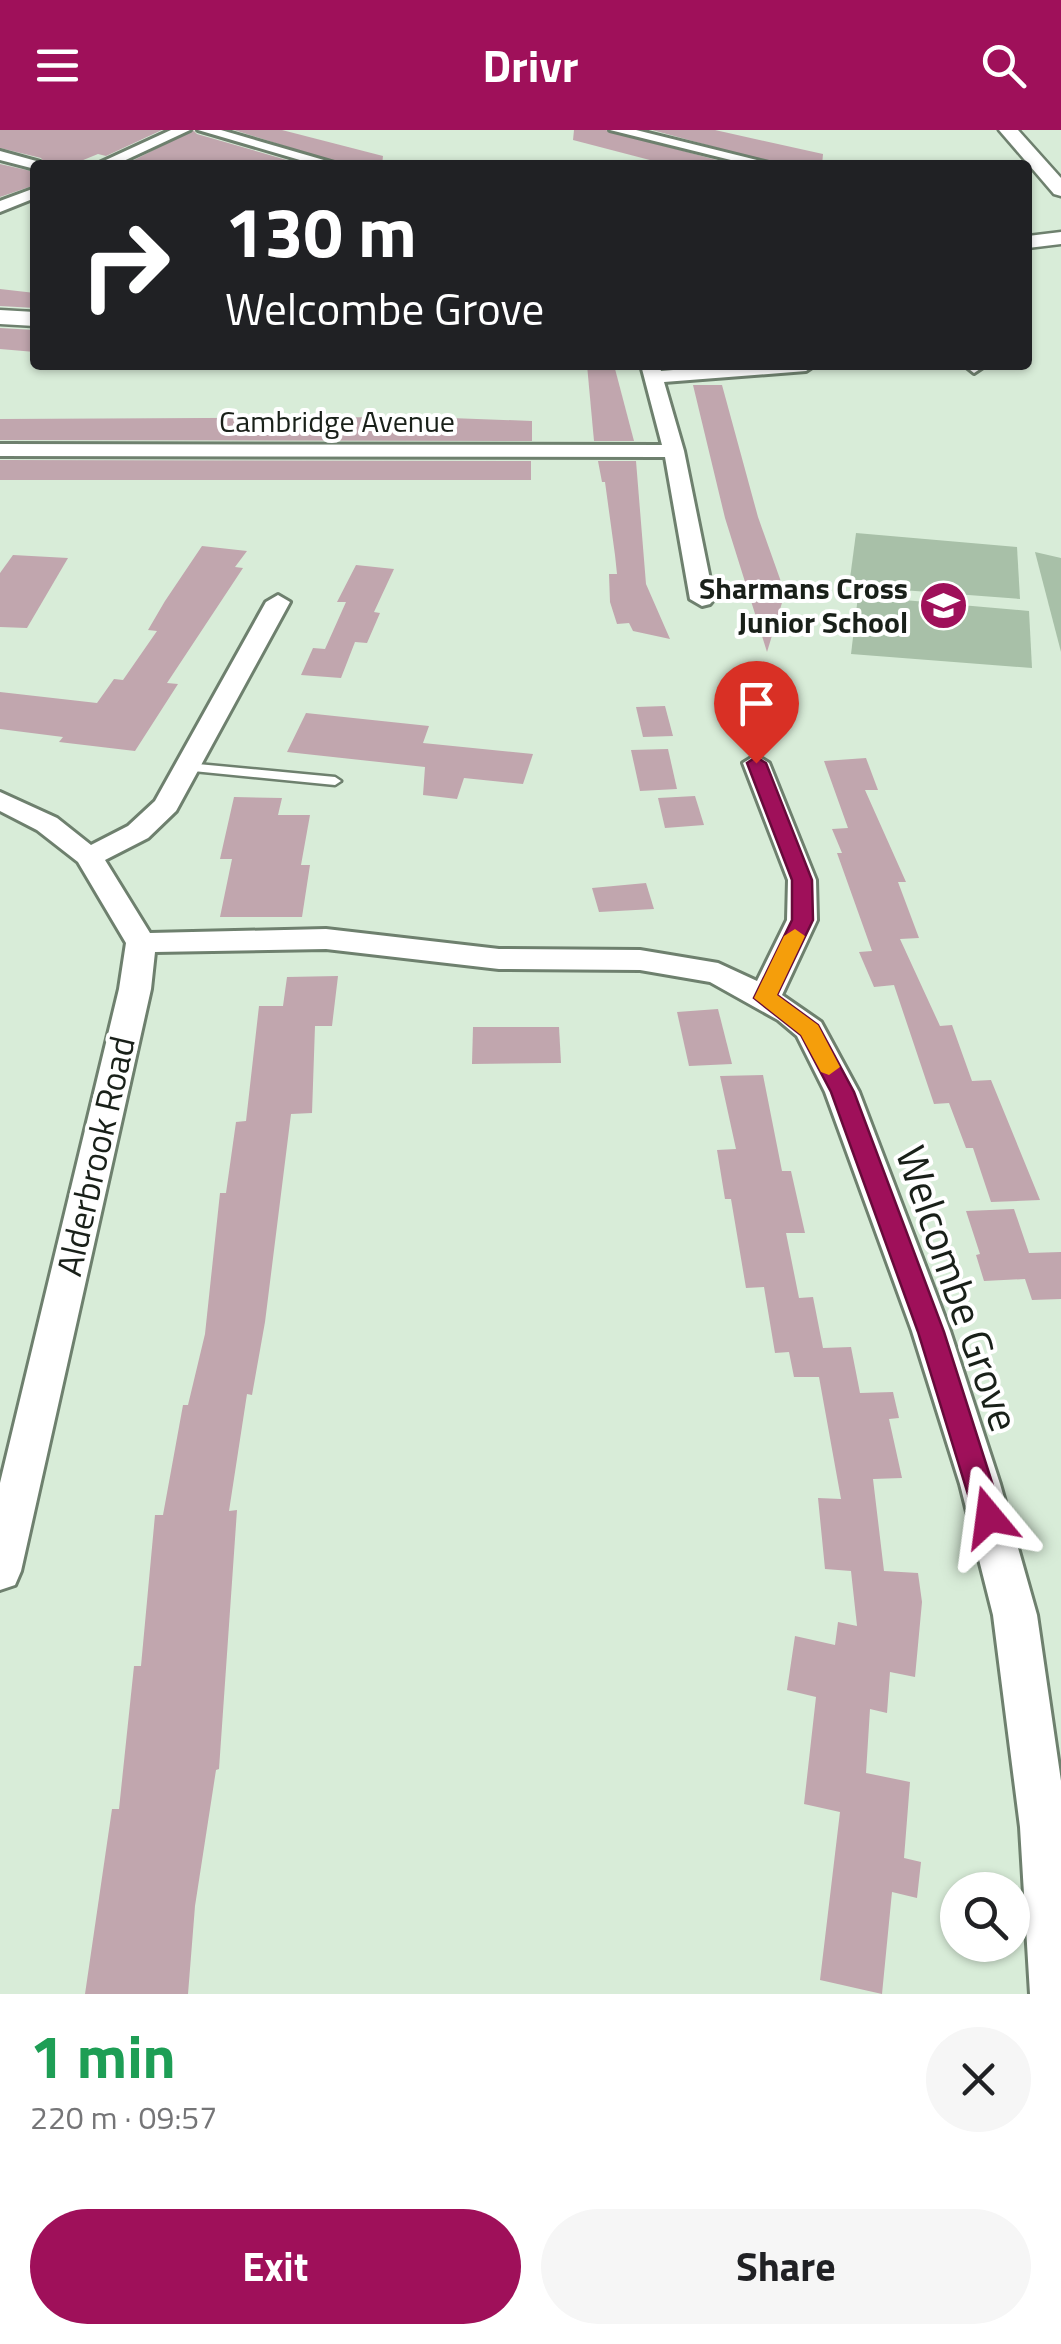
<!DOCTYPE html>
<meta charset="utf-8">
<style>
body{margin:0;font-family:"Titillium Web",sans-serif;background:#f6f6f6;color:#202124;height:100vh;display:flex;flex-direction:column;font-size:38px;white-space:nowrap}
*{box-sizing:border-box;margin:0}
p{font-size:32px;color:#757577}
.icon{flex:none;width:55px;height:55px;fill:none;stroke:currentColor;stroke-width:2;stroke-linecap:round;stroke-linejoin:round}
.map{position:relative;height:1864px;overflow:hidden}
.panel{display:flex;flex-direction:column;background:#fff;flex:1}
.panel>*{flex:none}
.hud{position:absolute;left:30px;top:30px;width:1002px;height:210px;border-radius:10px;box-shadow:0 2px 8px #0004;background:#202124;color:#fff;overflow:hidden}
.controls{position:absolute;left:940px;top:1742px;display:grid;gap:20px}
.controls a{display:grid;place-items:center;width:90px;height:90px;border-radius:50%;background:#fff;box-shadow:0 2px 8px #0004;font-size:50px}
.pin{position:absolute;display:grid;place-items:center;width:85px;height:85px;color:#fff;margin:-102px -42px;border-radius:50% 50% 50% 0;rotate:-45deg;box-shadow:0 0 10px #0007}
.pin .icon{rotate:45deg}
.me{position:absolute;width:110px;margin:-55px;rotate:344deg;stroke-linejoin:round;filter:drop-shadow(0 0 8px #0008)}
.turn{display:flex;align-items:center;gap:35px;height:210px;padding:0 30px;font-size:45px}
.turn .icon{width:130px;height:130px;stroke-width:2.5}
.turn b{display:block;font-size:70px;line-height:85px}
.round{display:grid;place-items:center;flex:none;width:105px;height:105px;border-radius:52px;background:#f6f6f6}
.head{display:flex;align-items:center;justify-content:space-between;height:170px;padding:0 30px}
h1{font-size:60px;font-weight:700;line-height:75px;color:#1e9e55}
.button{display:flex;gap:20px;margin-top:auto;padding:20px 30px}
.button a{flex:1;height:115px;border-radius:60px;background:#9f105a;color:#fff;font-size:40px;font-weight:700;line-height:115px;text-align:center}
.button a+a{background:#f6f6f6;color:#202124}
header{display:flex;justify-content:space-between;align-items:center;height:130px;padding:0 30px;background:#9f105a;color:#fff;font-size:45px;font-weight:700}
.map>svg:first-child{display:block}
.green{fill:#a8c0a8}
.building{fill:#c1a6ae}
.lines{fill:none;stroke-linecap:round;stroke-linejoin:round}
.service-casing{stroke:#6e806e;stroke-width:5}
.minor-casing{stroke:#6e806e;stroke-width:6}
.tertiary-casing{stroke:#6e806e;stroke-width:5}
.service{fill:#fff;fill-rule:evenodd}
.minor{fill:#fff;fill-rule:evenodd}
.tertiary{fill:#fff;fill-rule:evenodd}
.route{fill:#9f105a;stroke:#670a3a;stroke-width:2.5}
.slow{fill:#f59e0b}
.labels{text-anchor:middle;dominant-baseline:central;stroke-width:8;stroke-linejoin:round;paint-order:stroke}
.far-street-label{font-size:30px;fill:#192019;stroke:#fff}
.far-poi-label{font-size:30px;font-weight:bold;fill:#192019;stroke:#fff;text-anchor:end}
.street-label{font-size:35px;fill:#192019;stroke:#fff}
.near-street-label{font-size:42px;fill:#192019;stroke:#fff}
</style>
<header><svg class="icon" aria-label="menu" viewBox="0 0 24 24"><path d="M4 6h16M4 12h16M4 18h16"/></svg>Drivr<svg class="icon" aria-label="search" viewBox="0 0 24 24"><circle cx="10" cy="10" r="6"/><path d="M15 15l6 6"/></svg></header>
<div class="map">
<svg width="1061" height="1864" viewBox="0 0 1061 1864">
<rect width="100%" height="100%" fill="#d8ecd8"/>
<g class="green">
<polygon points="856,403 1017,417 1020,469 849,456"/>
<polygon points="1035,422 1061,428 1061,522"/>
<polygon points="858,466 1029,481 1032,538 851,524"/>
</g>
<g class="building">
<polygon points="0,0 162,0 106,26 98,24 71,35 46,35 41,28 0,18"/>
<polygon points="193,0 197,4 304,35 153,35 132,31"/>
<polygon points="234,0 282,0 383,26 382,35 345,35"/>
<polygon points="574,0 606,0 735,35 669,35 573,10"/>
<polygon points="652,0 715,0 823,24 822,35 781,35"/>
<polygon points="0,34 35,42 35,55 0,67"/>
<polygon points="0,159 35,163 35,178 0,176"/>
<polygon points="0,198 35,200 35,222 0,219"/>
<polygon points="587,235 614,235 634,311 594,311"/>
<polygon points="693,255 722,255 758,387 785,463 767,522 725,388"/>
<polygon points="424,287 532,291 532,311 0,310 0,289"/>
<polygon points="0,330 531,331 531,350 0,350"/>
<polygon points="598,331 636,331 646,454 670,509 633,501 629,493 617,494 610,472 609,444 617,444 615,425 605,352 602,352"/>
<polygon points="202,416 247,421 235,437 243,438 167,553 178,554 135,621 59,612 63,607 0,599 0,562 97,573 114,549 123,550 157,501 148,500 165,471"/>
<polygon points="13,425 68,428 27,498 0,497 0,443"/>
<polygon points="356,435 394,439 374,482 380,483 367,513 355,512 341,548 301,545 313,518 325,519 346,472 337,472"/>
<polygon points="665,576 673,606 643,607 636,577"/>
<polygon points="306,583 429,596 423,613 533,624 523,654 464,648 457,669 423,665 425,637 287,622"/>
<polygon points="668,619 677,659 640,661 631,620"/>
<polygon points="866,628 878,660 865,660 906,752 898,752 919,808 900,809 940,896 952,895 972,951 991,950 1040,1070 991,1072 973,1018 966,1018 949,973 934,974 894,855 874,857 859,822 872,821 837,723 842,723 832,699 848,698 824,631"/>
<polygon points="695,666 704,695 665,698 658,668"/>
<polygon points="234,667 282,668 278,685 310,685 301,735 310,735 302,787 220,787 232,729 220,729"/>
<polygon points="646,753 654,779 599,782 592,758"/>
<polygon points="338,846 332,896 315,896 312,983 291,984 265,1192 252,1265 247,1264 229,1381 237,1380 219,1639 216,1640 195,1776 188,1864 85,1864 112,1679 119,1679 134,1536 141,1536 155,1385 163,1385 183,1275 188,1275 205,1204 220,1063 226,1063 236,992 246,991 259,876 283,876 287,847"/>
<polygon points="718,879 732,934 689,936 677,882"/>
<polygon points="473,897 559,897 561,933 472,934"/>
<polygon points="763,945 782,1041 791,1041 805,1103 786,1103 799,1168 813,1167 823,1218 851,1217 860,1263 893,1262 899,1288 889,1289 902,1348 873,1349 884,1441 918,1443 922,1472 915,1547 890,1542 887,1583 870,1579 866,1643 910,1652 904,1728 921,1732 917,1768 892,1762 882,1864 820,1850 840,1682 804,1674 816,1567 787,1560 795,1506 835,1515 838,1492 857,1496 851,1441 825,1439 818,1368 841,1369 819,1247 794,1247 789,1222 775,1223 764,1157 746,1158 731,1069 725,1069 717,1020 736,1019 720,946"/>
<polygon points="1014,1079 1029,1123 1061,1122 1061,1169 1032,1170 1025,1149 984,1151 976,1125 980,1124 966,1081"/>
</g>
<g class="lines">
<defs>
<polygon id="service" points="187,633 335,647 341,651 335,655 183,640 181,637"/>
<g id="minor">
<polygon points="171,0 190,0 115,35 95,35"/>
<polygon points="198,0 221,0 341,35 317,35"/>
<polygon points="610,0 636,0 777,35 751,35"/>
<polygon points="0,21 40,32 42,35 35,35 35,39 0,30"/>
<polygon points="35,58 35,68 0,82 0,71"/>
<polygon points="641,235 659,235 661,241 734,235 815,235 806,241 664,252 684,321 714,469 710,474 702,476 690,469 665,327 0,326 0,314 662,315"/>
<polygon points="964,235 982,235 983,237 974,243"/>
<polygon points="278,465 290,472 176,681 148,708 105,730 150,803 326,799 499,819 640,820 718,833 757,851 787,790 788,750 743,633 756,625 769,633 816,750 817,790 782,865 821,892 859,962 950,1201 1000,1354 1037,1485 1061,1651 1061,1864 1030,1864 1020,1697 993,1485 960,1354 912,1201 825,962 797,906 778,890 710,852 640,840 499,839 326,819 155,822 151,859 21,1441 15,1455 0,1460 0,1353 119,859 126,813 78,732 37,700 0,681 0,662 57,688 91,715 128,696 155,671 266,472"/>
</g>
<g id="tertiary">
<polygon points="999,0 1018,0 1061,48 1061,66 1054,64"/>
<polygon points="1061,102 1061,114 1028,118 1028,106"/>
<polygon points="0,180 35,182 35,196 0,194"/>
</g>
</defs>
<use href="#service" class="service-casing"/>
<use href="#minor" class="minor-casing"/>
<use href="#tertiary" class="tertiary-casing"/>
<use href="#service" class="service"/>
<use href="#minor" class="minor"/>
<use href="#tertiary" class="tertiary"/>
</g>
<polygon class="route" points="756,627 766,633 812,750 813,790 777,865 818,895 854,962 944,1202 1003,1387 999,1396 989,1400 979,1396 975,1387 918,1202 831,962 801,905 754,868 792,790 792,750 747,633"/>
<polygon class="slow" points="795,799 805,806 777,865 818,895 840,937 829,945 821,942 801,905 754,868 784,806"/>
<defs>
<symbol id="school-disc" viewBox="-11 -11 22 22"><circle r="9.5" fill="#9f105a" stroke="#fff"/><path d="M0-5L7-2L0 1L-7-2ZM-4 1L0 2.5L4 1V4Q0 6-4 4Z" fill="#fff"/></symbol>
</defs>
<g fill-rule="evenodd">
<use href="#school-disc" x="916" y="448" width="55" height="55"/>
</g>
<g class="labels">
<g class="far-street-label">
<text x="337" y="291">Cambridge Avenue</text>
</g>
<g class="far-poi-label">
<text x="908" y="458">Sharmans Cross<tspan x="908" dy="34">Junior School</tspan></text>
</g>
<g class="street-label">
<text transform="translate(95 1026) rotate(-77)">Alderbrook Road</text>
</g>
<g class="near-street-label">
<text transform="translate(959 1158) rotate(71)">Welcombe Grove</text>
</g>
</g>
</svg>
<div class="controls">
<a><svg class="icon" aria-label="search" viewBox="0 0 24 24"><circle cx="10" cy="10" r="6"/><path d="M15 15l6 6"/></svg></a>
</div>
<div class="pin" style="left:756px;top:633px;background:#d93025"><svg class="icon" aria-label="arrive" viewBox="0 0 24 24"><path d="M6 21V4h12l-3 4 3 4H6"/></svg></div>
<svg class="me" style="left:989px;top:1387px" viewBox="-20 -20 40 40"><path d="M0-17L14 15 0 8-14 15z" fill="#9f105a" stroke="#fff" stroke-width="4"/></svg>
<div class="hud">
<div class="turn"><svg class="icon" aria-label="right" viewBox="0 0 24 24"><path d="M7 20v-9h11M14 6l5 5-5 5"/></svg><div><b>130 m</b>Welcombe Grove</div></div>
</div>
</div>
<section class="panel">
<div class="head"><div><h1>1 min</h1><p>220 m · 09:57</p></div><a class="round"><svg class="icon" aria-label="close" viewBox="0 0 24 24"><path d="M6 6l12 12M18 6L6 18"/></svg></a></div>
<div class="button"><a>Exit</a><a>Share</a></div>
</section>
